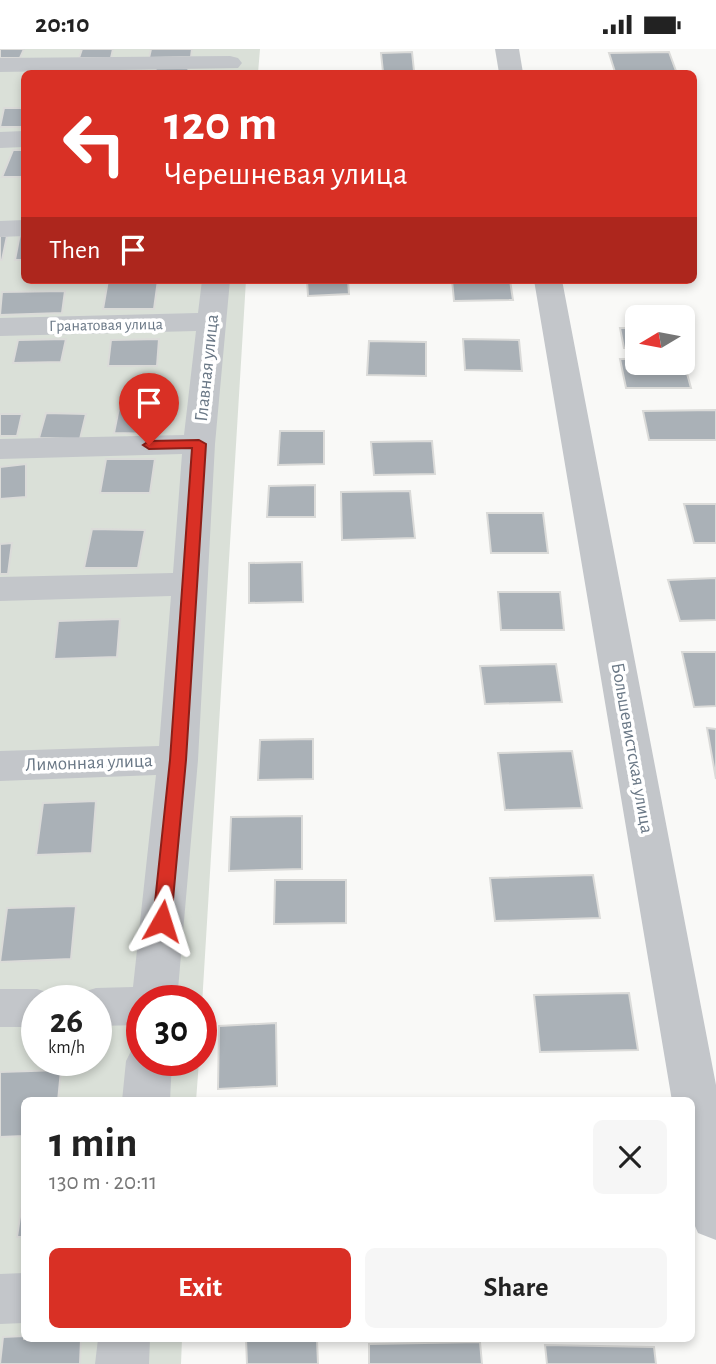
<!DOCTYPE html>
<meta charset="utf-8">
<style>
body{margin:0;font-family:"Alegreya Sans",sans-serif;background:#f6f6f6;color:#222;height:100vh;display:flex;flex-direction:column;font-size:26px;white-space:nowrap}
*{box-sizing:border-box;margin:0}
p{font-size:23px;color:#767676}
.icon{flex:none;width:38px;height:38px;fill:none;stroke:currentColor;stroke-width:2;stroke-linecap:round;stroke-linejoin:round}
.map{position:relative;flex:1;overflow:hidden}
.details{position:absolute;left:21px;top:1048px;width:674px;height:245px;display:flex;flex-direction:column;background:#fff;border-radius:10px;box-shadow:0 4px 10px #0003}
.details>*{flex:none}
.hud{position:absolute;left:21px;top:21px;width:676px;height:214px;border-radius:10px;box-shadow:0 4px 10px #0003;background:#d93025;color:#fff;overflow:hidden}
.needle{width:46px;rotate:260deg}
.tools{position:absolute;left:625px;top:256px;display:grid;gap:14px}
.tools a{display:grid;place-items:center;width:70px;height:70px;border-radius:10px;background:#fff;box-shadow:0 4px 10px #0003;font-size:35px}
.speed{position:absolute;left:21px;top:936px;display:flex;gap:14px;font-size:35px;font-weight:700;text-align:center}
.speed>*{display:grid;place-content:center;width:91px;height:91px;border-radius:50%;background:#fff;box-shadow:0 4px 10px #0003;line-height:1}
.speed small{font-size:18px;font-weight:400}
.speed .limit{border:10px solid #d22;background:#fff;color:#111}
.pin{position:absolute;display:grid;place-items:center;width:60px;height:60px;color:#fff;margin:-72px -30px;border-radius:50% 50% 50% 0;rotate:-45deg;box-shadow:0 0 7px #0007}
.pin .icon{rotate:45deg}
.me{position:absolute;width:77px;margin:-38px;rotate:6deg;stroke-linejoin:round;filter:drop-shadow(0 0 5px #0008)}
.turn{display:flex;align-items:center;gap:24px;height:147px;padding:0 28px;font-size:32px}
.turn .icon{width:91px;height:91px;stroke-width:2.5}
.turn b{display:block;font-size:49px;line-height:60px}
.then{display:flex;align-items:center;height:66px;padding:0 28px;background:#0003;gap:14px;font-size:26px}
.round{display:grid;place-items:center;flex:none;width:74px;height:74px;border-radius:10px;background:#f6f6f6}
.head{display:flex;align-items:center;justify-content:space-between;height:119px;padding:0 28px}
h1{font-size:42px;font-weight:600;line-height:52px}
.primary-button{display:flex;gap:14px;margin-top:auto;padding:14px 28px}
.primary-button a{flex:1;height:80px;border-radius:10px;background:#d93025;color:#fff;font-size:28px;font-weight:600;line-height:80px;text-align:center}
.primary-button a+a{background:#f6f6f6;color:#222}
.status{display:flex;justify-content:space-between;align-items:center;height:49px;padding:0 35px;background:#fff;direction:ltr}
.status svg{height:19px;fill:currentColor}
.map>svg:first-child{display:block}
.green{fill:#dae0d8;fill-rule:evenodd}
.building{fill:#aab1b7;stroke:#dbdbd9;stroke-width:2}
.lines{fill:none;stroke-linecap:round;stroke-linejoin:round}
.street{fill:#c3c6ca;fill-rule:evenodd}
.route{fill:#d93025;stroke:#8d1f18;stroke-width:2}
.labels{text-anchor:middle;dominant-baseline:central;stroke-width:7;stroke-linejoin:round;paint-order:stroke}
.far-street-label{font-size:16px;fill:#6a7886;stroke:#fff}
.street-label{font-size:19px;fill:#6a7886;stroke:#fff}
</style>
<div class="status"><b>20:10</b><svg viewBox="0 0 49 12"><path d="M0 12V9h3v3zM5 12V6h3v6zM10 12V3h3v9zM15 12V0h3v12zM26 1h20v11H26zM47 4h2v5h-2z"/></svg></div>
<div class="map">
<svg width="716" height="1315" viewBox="0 0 716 1315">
<rect width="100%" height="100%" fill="#f9f9f7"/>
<path class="green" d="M 0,0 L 260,0 L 258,24 L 24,24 L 24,231 L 246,231 L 201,972 L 201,952 L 142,952 L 142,1012 L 199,1012 L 196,1052 L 24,1052 L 24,1290 L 182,1290 L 181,1315 L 0,1315 ZM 37,952 L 96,952 L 96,1012 L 37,1012 Z"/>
<g class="building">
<polygon points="0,0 24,0 20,9 0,9"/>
<polygon points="82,0 113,0 111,9 79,9"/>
<polygon points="151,0 192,0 191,8 149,9"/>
<polygon points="412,3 414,22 383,23 381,4"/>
<polygon points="669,3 676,22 615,23 609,4"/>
<polygon points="156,18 189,19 187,24 155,24"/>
<polygon points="4,59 24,59 24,78 0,78"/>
<polygon points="13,101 24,101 24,128 2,128"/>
<polygon points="20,185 24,185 24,211 15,211"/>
<polygon points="0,187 7,187 2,211 0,211"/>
<polygon points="108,231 158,231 154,260 103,260"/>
<polygon points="307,231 348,231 349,245 308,247"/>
<polygon points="452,231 510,231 513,251 454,252"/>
<polygon points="65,242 62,264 0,266 2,243"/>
<polygon points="620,279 637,279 637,299 624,299"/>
<polygon points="66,290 61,313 13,314 18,291"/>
<polygon points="159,290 157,317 108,317 111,291"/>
<polygon points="463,290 519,291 522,322 465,321"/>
<polygon points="369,292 426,293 426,327 367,326"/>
<polygon points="620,310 637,310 637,313 682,313 683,310 691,339 626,339"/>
<polygon points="119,359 164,360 160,385 114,384"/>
<polygon points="716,361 716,391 649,391 643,362"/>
<polygon points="46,364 86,365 80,390 39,389"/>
<polygon points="0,365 22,365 17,387 0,387"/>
<polygon points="280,382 324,382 324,415 278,416"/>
<polygon points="432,392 435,425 374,426 371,393"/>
<polygon points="106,410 155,410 150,444 100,444"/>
<polygon points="26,415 26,448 0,450 0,418"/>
<polygon points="315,436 315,468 267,468 269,437"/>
<polygon points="410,442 415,489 342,491 341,443"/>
<polygon points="684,455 716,455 716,494 694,494"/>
<polygon points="487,464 543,464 548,504 491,504"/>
<polygon points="92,480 145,481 138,519 84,519"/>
<polygon points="12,494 8,525 0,525 0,495"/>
<polygon points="302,513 303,553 249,554 249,514"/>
<polygon points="716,529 716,571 680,572 668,531"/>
<polygon points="498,543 560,543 564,581 501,581"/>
<polygon points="120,570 117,608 54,610 58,572"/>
<polygon points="682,603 716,603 716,657 694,658"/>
<polygon points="556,615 562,653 485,655 480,617"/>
<polygon points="707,679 716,680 716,730"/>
<polygon points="313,690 313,730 258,731 260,691"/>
<polygon points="572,702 582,759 505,761 498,704"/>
<polygon points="96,752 92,804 36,806 43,754"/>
<polygon points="302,767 302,820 229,822 231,768"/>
<polygon points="593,826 600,869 495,872 490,829"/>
<polygon points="275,831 346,831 346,874 274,875"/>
<polygon points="76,857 71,910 0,913 7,859"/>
<polygon points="629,944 638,1001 540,1003 534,946"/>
<polygon points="276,974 277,1037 218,1040 219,977"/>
<polygon points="61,1021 58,1052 24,1052 24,1087 0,1088 0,1023"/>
<polygon points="24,1141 24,1188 17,1188"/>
<polygon points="24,1287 24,1290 81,1290 80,1315 0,1315 3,1288"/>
<polygon points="246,1290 317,1290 318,1315 247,1315"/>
<polygon points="480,1293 482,1315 369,1315 369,1295"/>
<polygon points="545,1296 654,1298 656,1315 547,1315"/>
</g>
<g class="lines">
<g class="street">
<polygon points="495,0 519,0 523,24 499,24"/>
<polygon points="230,7 238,9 242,14 238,19 0,23 0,9"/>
<polygon points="24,82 24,98 0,99 0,83"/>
<polygon points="24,171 24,187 0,188 0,172"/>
<polygon points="202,231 230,231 215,395 198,711 177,952 142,952 142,976 96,977 96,952 76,952 80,944 96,939 133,938 156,726 0,732 0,702 159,697 171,547 0,552 0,528 173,524 182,405 0,410 0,390 184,386 196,282 0,287 0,269 198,264"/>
<polygon points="534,231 562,231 716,1036 716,1191 698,1184 691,1168 691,1052 672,1052"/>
<polygon points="0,940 37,940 53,945 56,952 37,952 37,978 0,978"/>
<polygon points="142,994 142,1012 172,1012 170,1052 122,1052 126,1012 133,998"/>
<polygon points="24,1224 24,1274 0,1275 0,1225"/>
<polygon points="98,1290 150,1290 149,1315 95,1315"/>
</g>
</g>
<polygon class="route" points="199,391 206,395 186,711 171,872 168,877 162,879 156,877 153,872 170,711 192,399 149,400 143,396 149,392"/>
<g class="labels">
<g class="far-street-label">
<text transform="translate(106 276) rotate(-1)">Гранатовая улица</text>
</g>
<g class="street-label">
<text transform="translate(207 319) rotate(-84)">Главная улица</text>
<text transform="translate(632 699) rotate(80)">Большевистская улица</text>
<text transform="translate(89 714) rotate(-2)">Лимонная улица</text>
</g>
</g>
</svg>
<div class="tools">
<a><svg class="needle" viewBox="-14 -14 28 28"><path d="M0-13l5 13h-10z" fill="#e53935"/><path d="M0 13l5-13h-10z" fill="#767676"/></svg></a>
</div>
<div class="speed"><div>26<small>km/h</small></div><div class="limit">30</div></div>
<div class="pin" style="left:149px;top:396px;background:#d93025"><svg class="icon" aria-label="arrive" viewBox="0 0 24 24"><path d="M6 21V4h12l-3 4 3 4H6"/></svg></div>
<svg class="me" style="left:162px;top:872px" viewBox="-20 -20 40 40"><path d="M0-17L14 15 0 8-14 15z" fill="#d93025" stroke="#fff" stroke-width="4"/></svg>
<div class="hud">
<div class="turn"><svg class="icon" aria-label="left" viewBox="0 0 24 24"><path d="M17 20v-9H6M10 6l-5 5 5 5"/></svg><div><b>120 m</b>Черешневая улица</div></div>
<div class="then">Then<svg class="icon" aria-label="arrive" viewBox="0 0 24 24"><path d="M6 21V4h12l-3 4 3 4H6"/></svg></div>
</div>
<section class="details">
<div class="head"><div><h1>1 min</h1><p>130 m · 20:11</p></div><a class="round"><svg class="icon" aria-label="close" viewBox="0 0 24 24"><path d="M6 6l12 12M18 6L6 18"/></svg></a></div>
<div class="primary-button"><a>Exit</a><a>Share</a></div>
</section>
</div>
